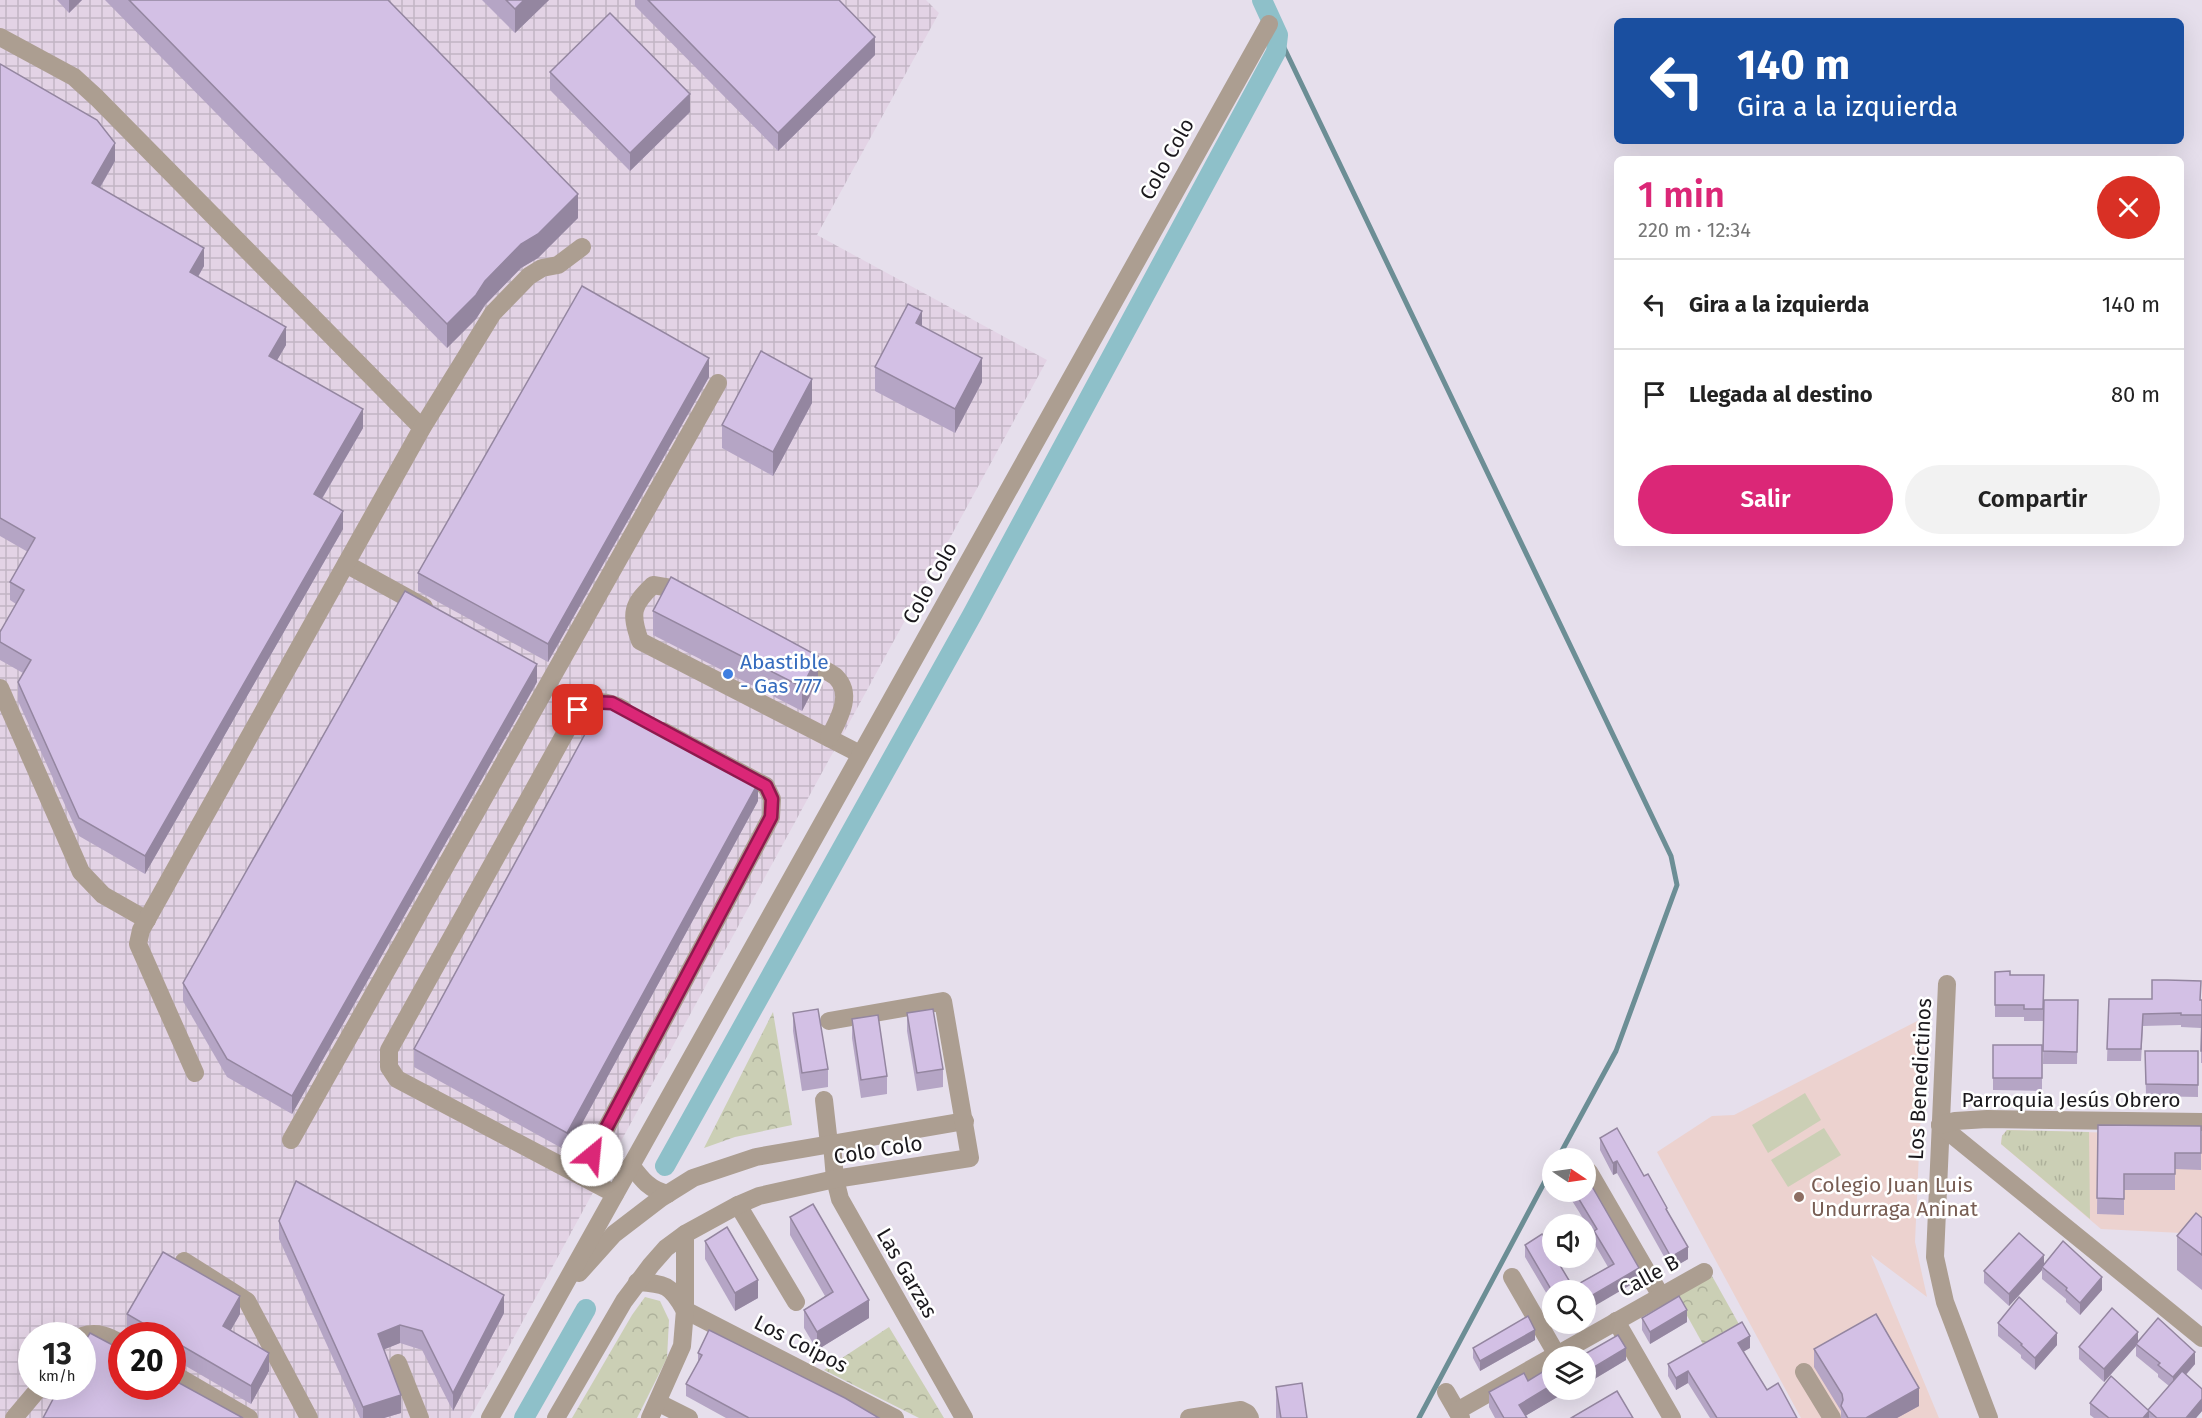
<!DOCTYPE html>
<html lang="es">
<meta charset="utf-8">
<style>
body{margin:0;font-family:"Fira Sans",sans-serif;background:#f2f2f2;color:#222;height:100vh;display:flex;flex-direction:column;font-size:22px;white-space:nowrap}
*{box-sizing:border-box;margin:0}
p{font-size:20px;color:#767676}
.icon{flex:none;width:33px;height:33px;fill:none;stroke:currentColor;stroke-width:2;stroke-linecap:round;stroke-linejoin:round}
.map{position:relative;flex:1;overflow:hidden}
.details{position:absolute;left:1614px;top:156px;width:570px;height:390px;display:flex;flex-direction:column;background:#fff;border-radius:9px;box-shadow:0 6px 24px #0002}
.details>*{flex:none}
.top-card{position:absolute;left:1614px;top:18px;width:570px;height:126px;border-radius:9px;box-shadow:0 6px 24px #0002;background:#1a4fa0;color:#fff;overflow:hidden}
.needle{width:39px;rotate:103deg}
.fabs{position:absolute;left:1542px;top:1148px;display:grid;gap:12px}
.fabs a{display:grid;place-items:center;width:54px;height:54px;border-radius:50%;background:#fff;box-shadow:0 6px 24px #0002;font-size:30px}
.speed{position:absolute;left:18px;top:1322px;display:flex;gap:12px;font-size:30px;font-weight:700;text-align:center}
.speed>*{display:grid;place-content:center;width:78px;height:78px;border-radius:50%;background:#fff;box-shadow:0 6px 24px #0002;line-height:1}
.speed small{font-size:15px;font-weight:400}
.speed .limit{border:9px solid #d22;background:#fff;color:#111}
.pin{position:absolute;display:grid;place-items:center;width:51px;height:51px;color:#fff;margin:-26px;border-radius:12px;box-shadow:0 3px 9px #0006}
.me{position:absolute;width:66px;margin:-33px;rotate:28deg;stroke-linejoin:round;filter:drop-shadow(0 0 4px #0008)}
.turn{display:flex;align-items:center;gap:21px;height:126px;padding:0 24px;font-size:27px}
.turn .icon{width:78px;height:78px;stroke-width:2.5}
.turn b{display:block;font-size:42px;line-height:51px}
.round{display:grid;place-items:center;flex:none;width:63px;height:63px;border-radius:32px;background:#f2f2f2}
.head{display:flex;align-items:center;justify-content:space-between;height:102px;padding:0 24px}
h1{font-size:36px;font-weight:600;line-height:45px;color:#db2777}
.cta{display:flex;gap:12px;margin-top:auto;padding:12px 24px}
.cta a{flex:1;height:69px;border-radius:36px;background:#db2777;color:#fff;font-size:24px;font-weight:600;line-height:69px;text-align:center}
.cta a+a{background:#f2f2f2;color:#222}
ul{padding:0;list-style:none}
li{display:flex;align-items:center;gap:18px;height:90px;padding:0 24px;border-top:2px solid #e0e0e0}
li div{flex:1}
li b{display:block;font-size:22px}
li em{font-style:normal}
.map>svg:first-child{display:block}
.industrial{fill:url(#industrial-grid);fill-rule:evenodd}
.education{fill:#ecd2cf}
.grass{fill:url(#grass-tufts)}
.park{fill:url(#park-crowns)}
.pitch{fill:#cbcfb5}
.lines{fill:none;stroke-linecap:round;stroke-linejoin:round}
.stream{stroke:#6c8e95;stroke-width:5}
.canal{stroke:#8ec0c9;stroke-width:20}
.minor{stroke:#ac9e91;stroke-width:18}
.wall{fill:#b5a5c5}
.shaded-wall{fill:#9486a0}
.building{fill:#d3c0e5;stroke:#9486a0;stroke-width:1.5}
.route-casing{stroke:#8e194d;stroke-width:15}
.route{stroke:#db2777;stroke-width:10}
.shop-dot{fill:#3f7fe0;stroke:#fff;stroke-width:2}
.education-dot{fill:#8d6e63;stroke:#fff;stroke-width:2}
.labels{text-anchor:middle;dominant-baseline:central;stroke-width:5;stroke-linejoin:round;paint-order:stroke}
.street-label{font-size:21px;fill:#1b191d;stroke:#fff}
.shop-label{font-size:21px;fill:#366cbe;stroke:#fff;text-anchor:start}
.education-label{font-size:21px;fill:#785e54;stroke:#fff;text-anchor:start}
</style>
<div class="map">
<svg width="2202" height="1418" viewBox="0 0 2202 1418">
<defs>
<pattern id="industrial-grid" width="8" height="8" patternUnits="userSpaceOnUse" patternTransform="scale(1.5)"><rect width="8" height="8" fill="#e3d3e5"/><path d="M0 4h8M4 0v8" fill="none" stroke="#c2b5c4"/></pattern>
<pattern id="grass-tufts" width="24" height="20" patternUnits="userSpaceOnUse" patternTransform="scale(1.5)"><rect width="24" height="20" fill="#cbcfb5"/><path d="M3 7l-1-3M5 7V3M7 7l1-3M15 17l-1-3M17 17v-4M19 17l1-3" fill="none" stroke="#aeb19b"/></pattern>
<pattern id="park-crowns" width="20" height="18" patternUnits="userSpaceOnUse" patternTransform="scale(1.5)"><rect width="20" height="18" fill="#cbcfb5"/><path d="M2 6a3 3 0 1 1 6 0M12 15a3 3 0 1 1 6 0" fill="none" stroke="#aeb19b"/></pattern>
</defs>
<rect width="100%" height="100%" fill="#e6dfec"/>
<path class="industrial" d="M 0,0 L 926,0 L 939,13 L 817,235 L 1047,360 L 470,1418 L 0,1418 ZM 32,1335 L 82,1335 L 82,1386 L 32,1386 ZM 122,1335 L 172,1335 L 172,1386 L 122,1386 Z"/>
<g class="education">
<polygon points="1925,1017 1915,1242 1927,1297 1871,1255 1939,1418 1801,1418 1657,1152 1712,1116 1734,1115"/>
<polygon points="2007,1130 2202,1135 2202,1234 2101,1229 2001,1144 2002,1136"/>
</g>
<polygon class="grass" points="2007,1130 2089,1132 2090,1219 2001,1144 2002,1136"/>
<g class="park">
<polygon points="773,1012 792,1125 735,1137 704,1148"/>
<polygon points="1712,1276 1740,1326 1704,1346 1676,1296"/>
<polygon points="645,1297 660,1301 669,1320 667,1358 637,1418 572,1418 632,1315"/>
<polygon points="889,1327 944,1418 919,1418 824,1370"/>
</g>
<g class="pitch">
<polygon points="1805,1093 1821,1120 1768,1153 1752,1125"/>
<polygon points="1824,1128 1841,1155 1788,1187 1771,1160"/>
</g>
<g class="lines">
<g class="stream">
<polyline points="1278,35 1671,856 1677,885 1616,1051 1558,1158"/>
<polyline points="1419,1418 1552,1168"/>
</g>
<g class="canal">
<polyline points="665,1166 972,615 1276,52 1278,35 1262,0"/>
<polyline points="524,1418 586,1309"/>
</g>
<g class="minor">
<polyline points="0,37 74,77 97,98 422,428"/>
<polyline points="346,564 424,607"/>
<path d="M 687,596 L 671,588 L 653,585 C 632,605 630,613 640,641 L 860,754"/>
<path d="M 798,657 C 808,662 828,670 836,677 C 854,695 838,720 829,738"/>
<polyline points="0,688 81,872 103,895 147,920"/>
<polyline points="1947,984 1935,1257 1945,1302 1989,1418"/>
<polyline points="195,1073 138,944 141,930 422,428 493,313 529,276 542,268 558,265 582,247"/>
<polyline points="824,1100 829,1144"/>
<polyline points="1940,1125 2202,1338"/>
<polyline points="1940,1125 1955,1121 1987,1119 2202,1122"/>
<polyline points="291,1140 718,383"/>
<polyline points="832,1144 835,1179 840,1199 964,1418"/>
<path d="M 631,1165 C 642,1180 650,1190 668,1194"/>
<polyline points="1589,1172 1661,1296"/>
<polyline points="581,1176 771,817 772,799 766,786 663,731"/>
<path d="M 615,1194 L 397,1079 L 389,1067 L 389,1050 L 578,710 C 595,700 606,700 623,709"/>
<polyline points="738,1205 796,1302"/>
<polyline points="184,1261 247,1301 309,1418"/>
<polyline points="579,1273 614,1234 661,1198 693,1178 756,1157 965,1121"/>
<polyline points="1512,1277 1557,1355"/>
<path d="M 637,1282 C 665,1284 670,1284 684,1309"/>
<polyline points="685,1310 895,1418"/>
<polyline points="1616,1321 1672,1418"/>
<path d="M 82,1336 C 97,1331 109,1336 122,1344"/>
<polyline points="1555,1356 1704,1272"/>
<polyline points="398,1363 420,1418"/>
<polyline points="1804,1372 1832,1418"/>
<polyline points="172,1373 249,1418"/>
<polyline points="1446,1392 1461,1418"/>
<polyline points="659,1403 689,1418"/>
<polyline points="1457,1411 1552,1357"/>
<polyline points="14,1418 41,1386"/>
<polyline points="490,1418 1269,24"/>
<polyline points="556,1418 624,1301 651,1265 666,1248 685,1234 738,1205 759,1196 835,1179 970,1158 943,1001 829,1021"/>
<polyline points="650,1418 682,1346 685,1310 685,1234"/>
<polyline points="1189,1418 1241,1410 1247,1413 1250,1418"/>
</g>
</g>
<g class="wall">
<polygon points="57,0 82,0 69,13"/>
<polygon points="105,0 388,0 578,218 538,258 521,268 485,305 476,319 447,348"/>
<polygon points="482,0 549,0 515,33"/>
<polygon points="635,0 839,0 875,55 778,151 635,6"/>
<polygon points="0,64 115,161 100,188 204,266 198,277 286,345 277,360 363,428 322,499 343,529 145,874 79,836 18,701 18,682 23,673 0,660 0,632 16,604 10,600 10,582 28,552 0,536"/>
<polygon points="550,72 690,112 630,171 550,90"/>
<polygon points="922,326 982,382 955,433 875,391 875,367"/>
<polygon points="709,377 548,662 418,591 418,573"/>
<polygon points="812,403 773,476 722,448 722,425"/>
<polygon points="653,611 818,680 802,711 653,635"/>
<polygon points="537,682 292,1114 227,1077 183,1001 183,983"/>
<polygon points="758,801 567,1151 414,1067 414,1049"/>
<polygon points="1995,972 2010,975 2044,975 2043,1021 2024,1021 2024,1017 1995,1017"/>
<polygon points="2109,999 2202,1000 2202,1063 2201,1063 2201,1028 2181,1027 2181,1025 2143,1026 2141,1061 2107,1061"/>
<polygon points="2044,1000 2078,1000 2077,1064 2043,1064"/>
<polygon points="793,1013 828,1069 828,1087 802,1091 793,1031"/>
<polygon points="907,1013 943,1069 943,1087 917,1091 907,1031"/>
<polygon points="852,1019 887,1076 887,1094 861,1098 852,1038"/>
<polygon points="1993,1045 2042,1045 2042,1091 1993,1090"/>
<polygon points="2145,1051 2198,1051 2198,1097 2146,1096"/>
<polygon points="2098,1125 2201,1126 2201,1170 2175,1169 2175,1190 2124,1190 2124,1215 2097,1214"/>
<polygon points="1600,1138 1644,1176 1667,1212 1688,1259 1671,1269 1617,1173 1613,1175 1600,1150"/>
<polygon points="1566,1191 1586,1191 1639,1280 1552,1290 1552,1323 1564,1323 1555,1329 1547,1315 1547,1303 1551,1301 1525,1257 1525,1245 1573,1287 1608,1267 1594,1243 1594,1236"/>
<polygon points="790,1217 869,1318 817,1350 804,1328 804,1310 825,1296 790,1235"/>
<polygon points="2202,1218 2202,1290 2177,1270 2177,1236"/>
<polygon points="279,1221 504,1313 453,1411 422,1350 400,1343 384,1349 401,1413 384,1418 360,1418 279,1239"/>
<polygon points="705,1241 758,1298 735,1311 705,1259"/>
<polygon points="2044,1265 2102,1290 2080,1315 2066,1302 2066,1299 2042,1279 2042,1270 2009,1306 1984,1283 1984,1271"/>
<polygon points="127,1314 240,1314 230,1331 269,1371 251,1404 172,1358 172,1335 132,1335 127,1332"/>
<polygon points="1642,1318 1687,1322 1650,1344 1642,1330"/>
<polygon points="1998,1323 2057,1345 2035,1370 2021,1358 2021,1355 1998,1336"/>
<polygon points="1535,1340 1480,1371 1473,1358 1473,1348"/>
<polygon points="2138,1341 2195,1364 2186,1375 2202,1389 2202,1411 2196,1418 2094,1418 2090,1415 2090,1403 2148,1410 2169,1386 2158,1377 2158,1374 2136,1356 2136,1346 2104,1382 2079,1359 2079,1347"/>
<polygon points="1750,1348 1743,1351 1767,1390 1797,1418 1710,1418 1688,1383 1676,1390 1668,1376 1668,1364"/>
<polygon points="1814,1349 1919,1406 1897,1418 1841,1418 1841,1411 1814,1367"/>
<polygon points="698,1353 879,1418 726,1418 686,1396 686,1384 698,1364"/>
<polygon points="1586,1356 1626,1360 1591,1381 1586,1374 1586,1380"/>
<polygon points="1528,1381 1552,1389 1571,1389 1525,1416 1527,1418 1495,1418 1489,1407 1489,1392"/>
<polygon points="1276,1387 1307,1418 1276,1418"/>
</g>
<g class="shaded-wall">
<polygon points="69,0 82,0 69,13"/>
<polygon points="524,0 549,0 515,33 515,9"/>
<polygon points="875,37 875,55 778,151 778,133"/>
<polygon points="690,94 690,112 630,171 630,153"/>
<polygon points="115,143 115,161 92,201 92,183"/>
<polygon points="578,194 578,218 538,258 521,268 485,305 476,319 447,348 447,324 485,281 521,244"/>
<polygon points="204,248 204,266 190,290 190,272"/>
<polygon points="922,311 922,335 916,323"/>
<polygon points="286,327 286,345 269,374 269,356"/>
<polygon points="709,358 709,377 548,662 548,644"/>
<polygon points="982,358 982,382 955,433 955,409"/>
<polygon points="812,379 812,403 773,476 773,452"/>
<polygon points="363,409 363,428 314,512 314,494"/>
<polygon points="343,511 343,529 145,874 145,856"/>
<polygon points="818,656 818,680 802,711 802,687"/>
<polygon points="537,664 537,682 292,1114 292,1096"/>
<polygon points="758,783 758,801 567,1151 567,1133"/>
<polygon points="1617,1161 1617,1173 1613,1175 1613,1163"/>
<polygon points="1688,1247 1688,1259 1671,1269 1671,1257"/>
<polygon points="2044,1255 2044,1267 2042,1267 2042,1270 2009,1306 2009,1294"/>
<polygon points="1639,1268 1639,1280 1586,1311 1586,1299"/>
<polygon points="2102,1277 2102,1290 2080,1315 2080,1303"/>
<polygon points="758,1280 758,1298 735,1311 735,1293"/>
<polygon points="504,1295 504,1313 453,1411 453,1393"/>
<polygon points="240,1296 240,1314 223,1344 223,1326"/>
<polygon points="869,1300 869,1318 817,1350 817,1332"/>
<polygon points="1687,1310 1687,1322 1650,1344 1650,1332"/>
<polygon points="1555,1323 1564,1323 1555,1329"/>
<polygon points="400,1325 400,1343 378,1352 378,1334"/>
<polygon points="1535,1330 1535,1340 1480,1371 1480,1361"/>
<polygon points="2138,1332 2138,1344 2136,1344 2136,1346 2104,1382 2104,1369"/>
<polygon points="2057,1333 2057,1345 2035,1370 2035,1358"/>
<polygon points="1750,1336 1750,1348 1738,1355 1738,1343"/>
<polygon points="1626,1348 1626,1360 1591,1381 1591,1369"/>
<polygon points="2195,1352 2195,1364 2173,1389 2173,1377"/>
<polygon points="269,1353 269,1371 251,1404 251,1386"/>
<polygon points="1688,1371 1688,1383 1676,1390 1676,1378"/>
<polygon points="1552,1385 1552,1389 1571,1389 1522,1418 1519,1405"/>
<polygon points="1919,1388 1919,1406 1897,1418 1866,1418"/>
<polygon points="401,1395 401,1413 384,1418 363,1418 363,1407"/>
<polygon points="2202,1399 2202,1411 2196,1418 2186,1418"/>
<polygon points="2149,1411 2149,1418 2143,1418"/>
</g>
<g class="building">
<polygon points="129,0 388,0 578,194 538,234 521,244 485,281 476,295 447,324"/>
<polygon points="506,0 524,0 515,9"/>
<polygon points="648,0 839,0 875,37 778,133"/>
<polygon points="610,13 690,94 630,153 550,72"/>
<polygon points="0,64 97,120 115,143 92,183 204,248 190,272 286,327 269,356 363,409 314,494 343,511 145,856 79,818 18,682 31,660 0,642 0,632 24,590 10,582 35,538 0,518"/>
<polygon points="582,286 709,358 548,644 418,573"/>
<polygon points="908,304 922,311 916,323 982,358 955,409 875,367"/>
<polygon points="761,351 812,379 773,452 722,425"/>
<polygon points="671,577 818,656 802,687 653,611"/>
<polygon points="405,591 537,664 292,1096 227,1059 183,983"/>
<polygon points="604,699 758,783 567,1133 414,1049"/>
<polygon points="2010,971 2010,975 2044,975 2043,1009 2024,1009 2024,1005 1995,1005 1995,972"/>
<polygon points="2152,980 2167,980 2201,981 2200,1000 2202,1000 2202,1051 2201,1051 2202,1015 2181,1015 2181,1013 2143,1014 2141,1049 2107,1049 2109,999 2152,999"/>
<polygon points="2044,1000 2078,1000 2077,1052 2043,1051"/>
<polygon points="818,1009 828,1069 802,1073 793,1013"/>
<polygon points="933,1009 943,1069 917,1073 907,1013"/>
<polygon points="878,1015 887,1076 861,1080 852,1019"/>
<rect x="1993" y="1045" width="49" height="33"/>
<polygon points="2145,1051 2198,1051 2198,1085 2146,1084"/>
<polygon points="2098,1125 2201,1126 2201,1153 2175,1153 2175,1174 2124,1174 2124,1199 2097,1198"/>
<polygon points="1617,1128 1644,1176 1648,1174 1667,1208 1666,1209 1688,1247 1671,1257 1617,1161 1613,1163 1600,1138"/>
<polygon points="1586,1176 1639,1268 1586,1299 1586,1290 1552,1290 1552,1291 1525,1245 1542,1234 1552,1252 1552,1257 1555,1257 1573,1287 1614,1264 1594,1231 1597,1229 1574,1191 1586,1191"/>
<polygon points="296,1181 504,1295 453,1393 422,1331 400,1325 378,1334 401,1395 363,1407 279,1221"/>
<polygon points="813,1204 869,1300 817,1332 804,1310 833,1292 790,1217"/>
<polygon points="2196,1213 2202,1218 2202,1255 2177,1236"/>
<polygon points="727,1227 758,1280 735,1293 705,1241"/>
<polygon points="2019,1233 2044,1255 2009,1294 1984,1271"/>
<polygon points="2063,1241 2102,1277 2080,1303 2066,1290 2067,1288 2042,1267"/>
<polygon points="163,1252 240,1296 223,1326 269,1353 251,1386 172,1340 172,1335 163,1335 127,1314"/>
<polygon points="1679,1296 1687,1310 1650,1332 1642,1318"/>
<polygon points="2019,1297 2057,1333 2035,1358 2021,1345 2022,1344 1998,1323"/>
<polygon points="1552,1300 1552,1313 1547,1303"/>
<polygon points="2112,1308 2138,1332 2104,1369 2079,1347"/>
<polygon points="1876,1314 1919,1388 1866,1418 1848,1418 1841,1406 1843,1400 1842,1394 1814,1349"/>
<polygon points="1528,1316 1535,1330 1480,1361 1473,1348"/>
<polygon points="2158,1318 2195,1352 2173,1377 2158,1365 2160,1363 2136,1344"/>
<polygon points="1742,1322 1750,1336 1738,1343 1767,1390 1778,1383 1797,1418 1717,1418 1688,1371 1676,1378 1668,1364"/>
<polygon points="709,1330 845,1398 879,1418 749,1418 686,1384 702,1355 698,1353"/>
<polygon points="90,1333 122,1350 122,1386 172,1386 172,1379 243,1418 43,1418 60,1386 82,1386 82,1346"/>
<polygon points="1618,1335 1626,1348 1591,1369 1586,1360 1586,1356 1583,1355"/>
<polygon points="1579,1351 1581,1356 1570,1356"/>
<polygon points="1552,1366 1552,1385 1519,1405 1527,1418 1504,1418 1489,1392 1524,1373 1528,1381"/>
<polygon points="2182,1371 2202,1389 2202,1399 2186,1418 2157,1418 2149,1411 2143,1418 2109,1418 2090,1403 2111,1376 2148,1410"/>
<polygon points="1302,1383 1307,1418 1281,1418 1276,1387"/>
<polygon points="1617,1391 1633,1418 1571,1418"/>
</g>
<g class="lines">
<defs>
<polyline id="route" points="578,710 591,702 612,703 766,786 772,799 771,817 592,1155"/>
</defs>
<use href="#route" class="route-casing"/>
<use href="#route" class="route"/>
</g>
<circle class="shop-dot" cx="728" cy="674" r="6"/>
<circle class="education-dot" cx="1799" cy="1197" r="6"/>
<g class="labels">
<g class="street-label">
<text transform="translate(1167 159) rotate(-61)">Colo Colo</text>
<text transform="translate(930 583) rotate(-61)">Colo Colo</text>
<text transform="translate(1920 1079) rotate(-87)">Los Benedictinos</text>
<text x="2071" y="1100">Parroquia Jesús Obrero</text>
<text transform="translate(878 1150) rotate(-9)">Colo Colo</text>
<text transform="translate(907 1273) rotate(60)">Las Garzas</text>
<text transform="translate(1649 1276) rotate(-29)">Calle B</text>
<text transform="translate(801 1344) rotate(27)">Los Coipos</text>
</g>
<g class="shop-label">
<text x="740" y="662">Abastible<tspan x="740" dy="24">- Gas 777</tspan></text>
</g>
<g class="education-label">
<text x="1811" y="1185">Colegio Juan Luis<tspan x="1811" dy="24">Undurraga Aninat</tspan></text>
</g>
</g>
</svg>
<div class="fabs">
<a><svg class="needle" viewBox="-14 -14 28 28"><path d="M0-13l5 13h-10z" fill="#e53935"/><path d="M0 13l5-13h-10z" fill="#767676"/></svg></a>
<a><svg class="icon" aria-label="sound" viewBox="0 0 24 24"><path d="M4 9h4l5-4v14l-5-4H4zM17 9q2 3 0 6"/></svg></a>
<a><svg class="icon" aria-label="search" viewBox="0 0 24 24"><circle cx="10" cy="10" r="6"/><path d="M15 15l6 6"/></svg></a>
<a><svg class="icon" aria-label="layers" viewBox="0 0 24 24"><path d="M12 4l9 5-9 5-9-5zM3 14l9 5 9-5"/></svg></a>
</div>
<div class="speed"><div>13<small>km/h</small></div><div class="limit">20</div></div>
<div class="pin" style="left:578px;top:710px;background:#d93025"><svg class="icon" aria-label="arrive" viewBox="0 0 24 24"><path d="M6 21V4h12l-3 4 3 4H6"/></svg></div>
<svg class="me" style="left:592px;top:1155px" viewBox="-20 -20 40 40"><circle r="19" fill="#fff"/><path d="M0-13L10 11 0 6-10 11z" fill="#db2777"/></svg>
<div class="top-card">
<div class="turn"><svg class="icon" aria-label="left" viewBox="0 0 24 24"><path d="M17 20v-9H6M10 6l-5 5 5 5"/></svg><div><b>140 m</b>Gira a la izquierda</div></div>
</div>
<section class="details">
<div class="head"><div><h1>1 min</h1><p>220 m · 12:34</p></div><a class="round" style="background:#d93025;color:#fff"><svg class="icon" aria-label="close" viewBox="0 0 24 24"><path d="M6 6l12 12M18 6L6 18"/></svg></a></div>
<ul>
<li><svg class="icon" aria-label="left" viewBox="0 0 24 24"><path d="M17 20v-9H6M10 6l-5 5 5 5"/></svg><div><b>Gira a la izquierda</b></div><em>140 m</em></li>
<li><svg class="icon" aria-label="arrive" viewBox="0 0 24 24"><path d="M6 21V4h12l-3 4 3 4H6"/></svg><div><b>Llegada al destino</b></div><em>80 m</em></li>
</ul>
<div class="cta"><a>Salir</a><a>Compartir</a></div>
</section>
</div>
